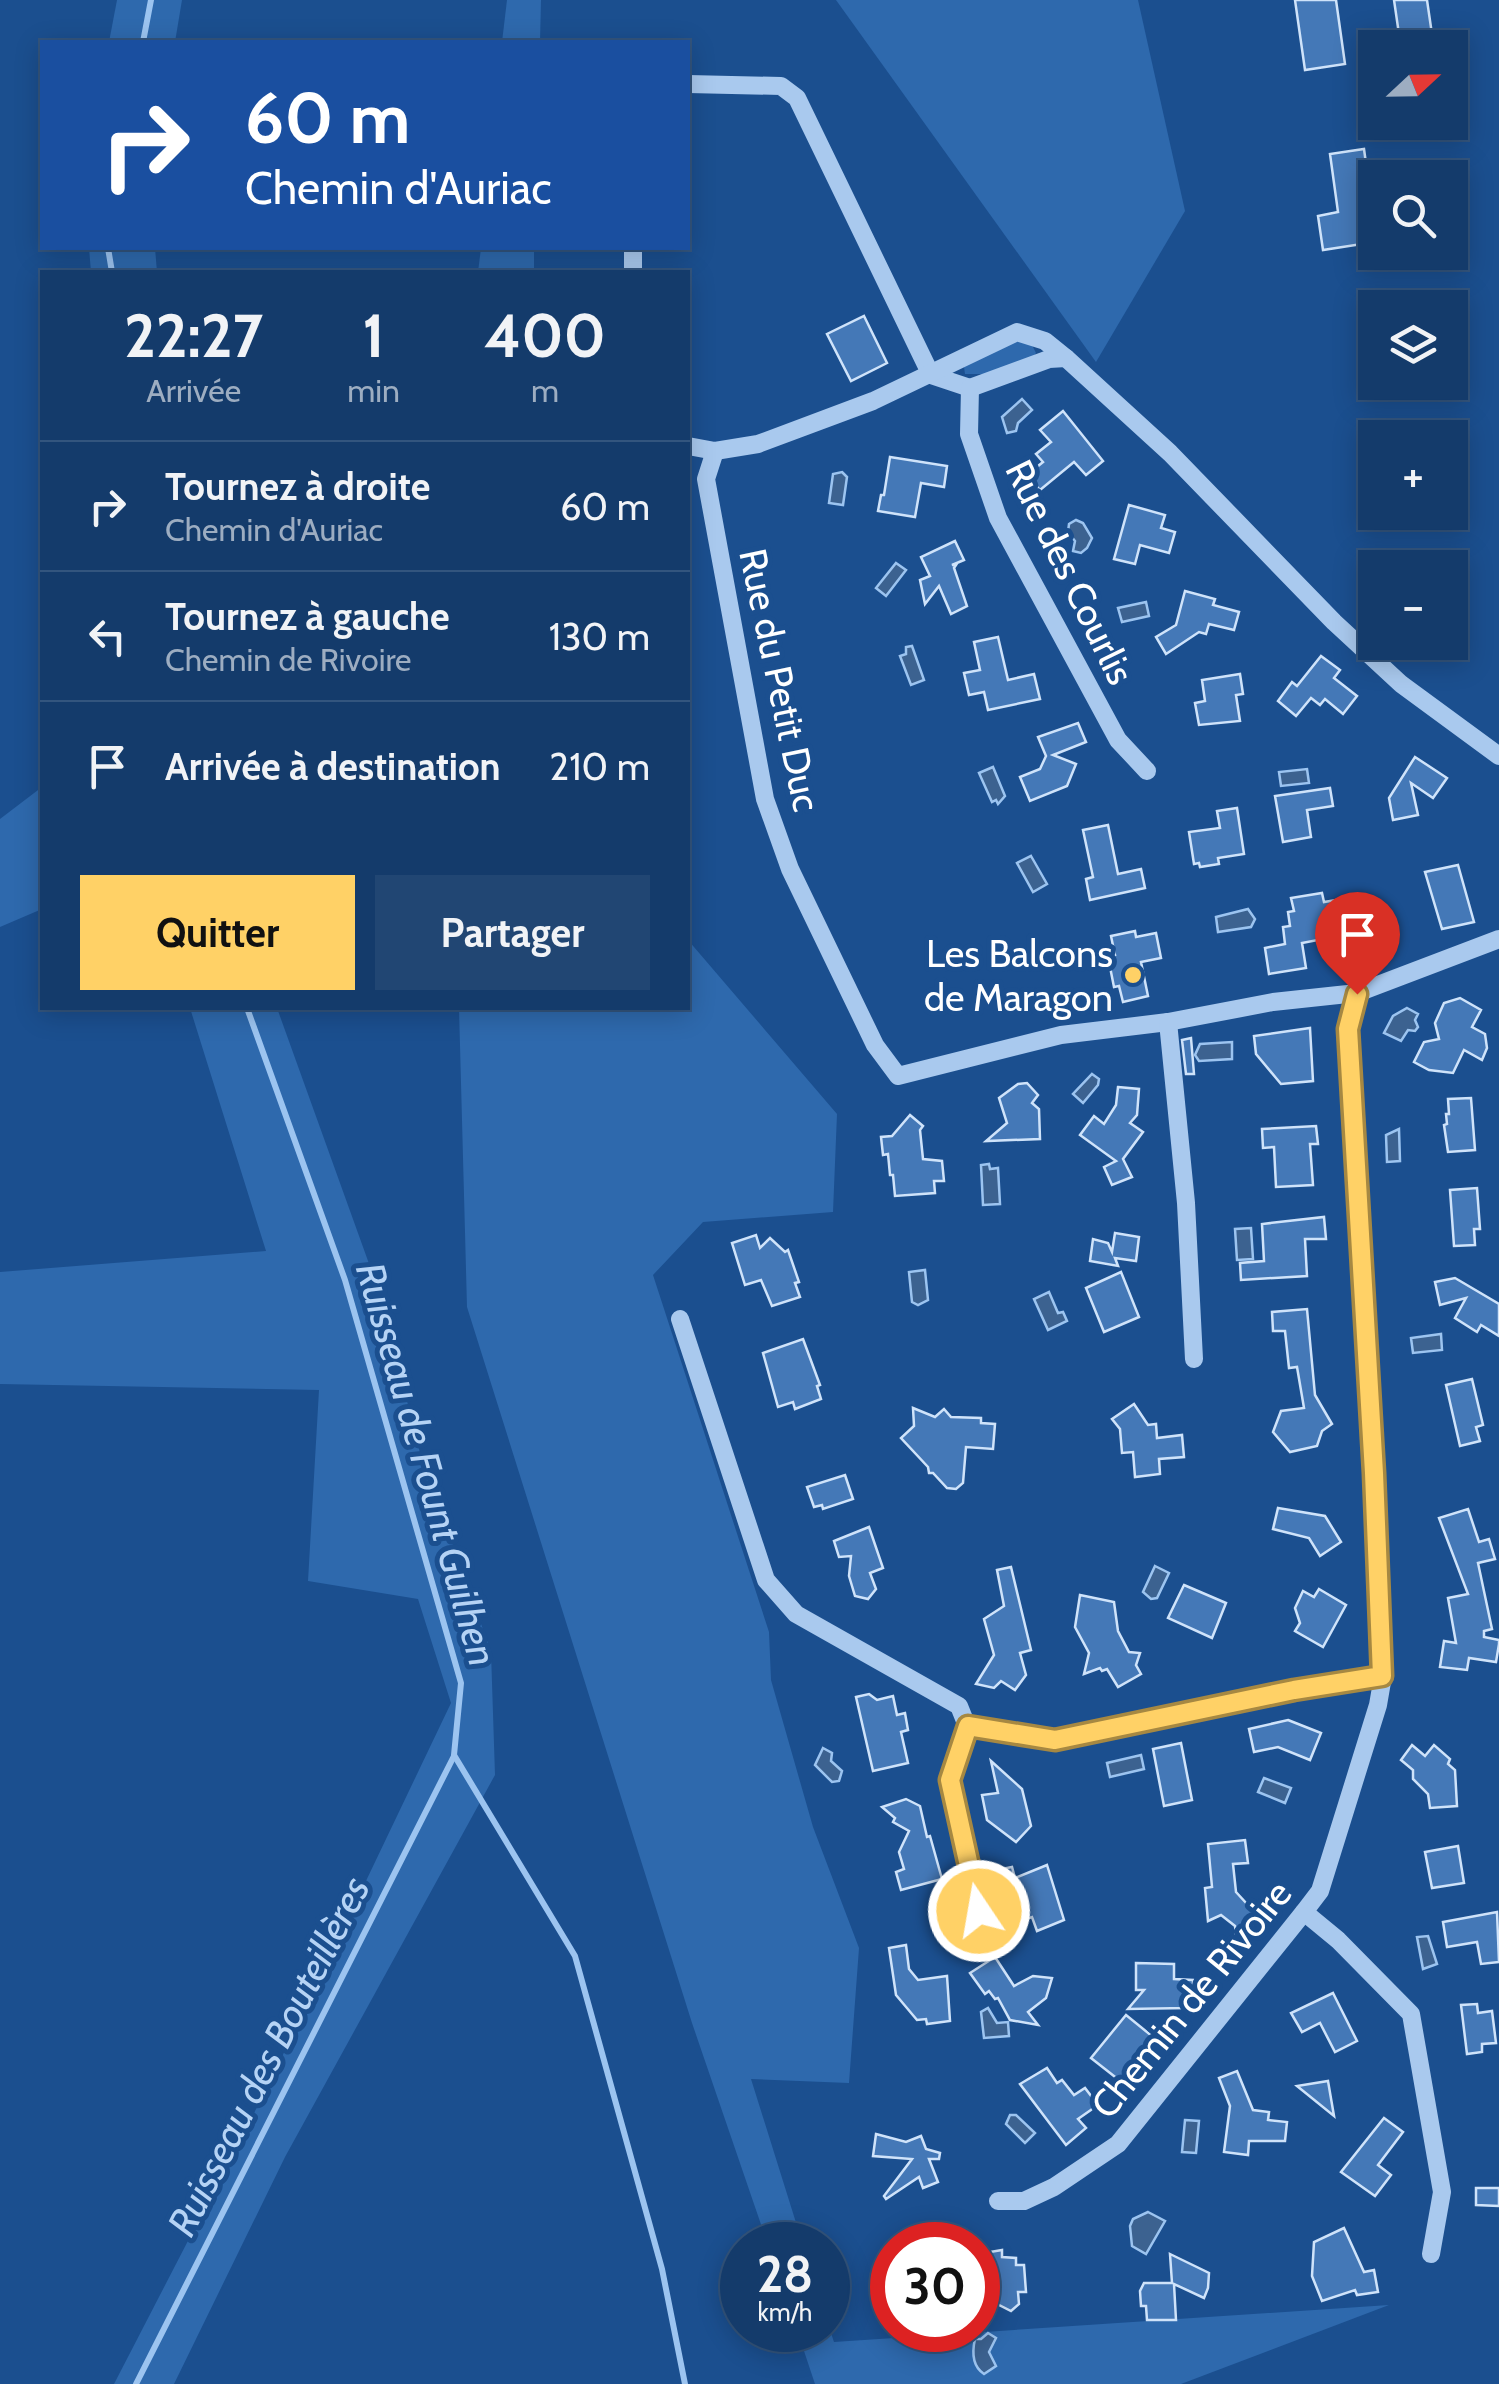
<!DOCTYPE html>
<html lang="fr">
<meta charset="utf-8">
<style>
body{margin:0;font-family:Cabin,sans-serif;background:#214673;color:#f1f3f6;height:100vh;display:flex;flex-direction:column;font-size:38px;white-space:nowrap}
*{box-sizing:border-box;margin:0}
p{font-size:32px;color:#9dadc1}
.icon{flex:none;width:55px;height:55px;fill:none;stroke:currentColor;stroke-width:2;stroke-linecap:round;stroke-linejoin:round}
.map{position:relative;flex:1;overflow:hidden}
.details{position:absolute;left:40px;top:270px;width:650px;height:740px;display:flex;flex-direction:column;background:#143b6b;border-radius:0px;box-shadow:0 5px 25px #0003,0 0 0 2px #33557e}
.details>*{flex:none}
.banner{position:absolute;left:40px;top:40px;width:650px;height:210px;border-radius:0px;box-shadow:0 5px 25px #0003,0 0 0 2px #33557e;background:#1a4fa0;color:#fff;overflow:hidden}
.needle{width:65px;rotate:68deg}
.controls{position:absolute;left:1358px;top:30px;display:grid;gap:20px}
.controls a{display:grid;place-items:center;width:110px;height:110px;border-radius:0px;background:#143b6b;box-shadow:0 5px 25px #0003,0 0 0 2px #33557e;font-size:50px}
.speed{position:absolute;left:720px;top:2222px;display:flex;gap:20px;font-size:50px;font-weight:700;text-align:center}
.speed>*{display:grid;place-content:center;width:130px;height:130px;border-radius:50%;background:#143b6b;box-shadow:0 5px 25px #0003,0 0 0 2px #33557e;line-height:1}
.speed small{font-size:25px;font-weight:400}
.speed .limit{border:15px solid #d22;background:#fff;color:#111}
.pin{position:absolute;display:grid;place-items:center;width:85px;height:85px;color:#fff;margin:-102px -42px;border-radius:50% 50% 50% 0;rotate:-45deg;box-shadow:0 0 10px #0007}
.pin .icon{rotate:45deg}
.me{position:absolute;width:110px;margin:-55px;rotate:348deg;stroke-linejoin:round;filter:drop-shadow(0 0 8px #0008)}
.turn{display:flex;align-items:center;gap:35px;height:210px;padding:0 40px;font-size:45px}
.turn .icon{width:130px;height:130px;stroke-width:2.5}
.turn b{display:block;font-size:70px;line-height:85px}
.eta{display:flex;justify-content:space-evenly;align-items:center;height:170px;text-align:center}
.eta b{font-size:60px;font-weight:700;line-height:70px}
.cta{display:flex;gap:20px;margin-top:auto;padding:20px 40px}
.cta a{flex:1;height:115px;border-radius:0px;background:#ffd166;color:#111;font-size:40px;font-weight:700;line-height:115px;text-align:center}
.cta a+a{background:#214673;color:#f1f3f6}
ul{padding:0;list-style:none}
li{display:flex;align-items:center;gap:30px;height:130px;padding:0 40px;border-top:2px solid #33557e}
li div{flex:1}
li b{display:block;font-size:38px}
li em{font-style:normal}
.map>svg:first-child{display:block}
.green{fill:#2e69ad}
.water{fill:#3c6290;stroke:#9cc4f0;stroke-width:2.5}
.lines{fill:none;stroke-linecap:round;stroke-linejoin:round}
.stream{stroke:#9cc4f0;stroke-width:6}
.building{fill:#4478b7;stroke:#cfe3fa;stroke-width:2.5}
.minor{stroke:#a9c9ee;stroke-width:18}
.route-casing{stroke:#a68842;stroke-width:25}
.route{stroke:#ffd166;stroke-width:18}
.poi-dot{fill:#ffd166;stroke:#1b4f8f;stroke-width:4}
.labels{text-anchor:middle;dominant-baseline:central;stroke-width:10;stroke-linejoin:round;paint-order:stroke}
.street-label{font-size:38px;fill:#fff;stroke:#1b4f8f}
.poi-label{font-size:38px;fill:#fff;stroke:#1b4f8f;text-anchor:end}
.water-label{font-size:40px;font-style:italic;fill:#b5d3f5;stroke:#1b4f8f}
</style>
<div class="map">
<svg width="1499" height="2384" viewBox="0 0 1499 2384">
<rect width="100%" height="100%" fill="#1b4f8f"/>
<g class="green">
<polygon points="117,0 182,0 175,42 109,42"/>
<polygon points="507,0 541,0 540,42 502,42"/>
<polygon points="836,0 1138,0 1185,211 1096,362"/>
<polygon points="89,248 155,248 157,272 91,272"/>
<polygon points="481,248 534,248 534,272 478,272"/>
<polygon points="1015,339 1032,345 1036,353 1033,357 990,374 965,374 964,367"/>
<polygon points="42,787 42,909 0,927 0,819"/>
<polygon points="688,940 837,1114 833,1212 703,1222 653,1275 769,1632 771,1680 813,1827 859,1948 849,2083 751,2079 803,2245 768,2245 692,2023 467,1307 459,1008 688,1008"/>
<polygon points="190,1008 277,1008 381,1297 420,1453 491,1652 495,1775 285,2157 174,2384 114,2384 268,2086 451,1703 418,1599 308,1581 319,1390 0,1384 0,1272 266,1251"/>
<polygon points="1389,2305 1181,2384 815,2384 797,2330 828,2330 828,2324 834,2342"/>
</g>
<g class="water">
<polygon points="1022,399 1032,410 1018,423 1016,431 1007,433 1002,417"/>
<polygon points="842,472 847,477 843,505 829,503 833,474"/>
<polygon points="1076,520 1083,523 1092,538 1087,548 1081,553 1073,551 1075,541 1068,532 1069,524"/>
<polygon points="896,563 906,570 886,596 876,588"/>
<polygon points="1146,602 1149,616 1122,622 1118,608"/>
<polygon points="912,646 924,680 911,685 900,656 906,654 906,647"/>
<polygon points="993,767 1005,796 998,804 996,800 992,802 979,773"/>
<polygon points="1307,769 1309,783 1281,786 1279,772"/>
<polygon points="1031,856 1047,884 1033,892 1017,863"/>
<polygon points="1248,909 1255,919 1251,927 1218,932 1216,917"/>
<polygon points="1407,1008 1418,1014 1415,1020 1418,1027 1415,1031 1408,1030 1401,1041 1384,1033 1393,1016"/>
<polygon points="1232,1042 1232,1059 1199,1061 1195,1055 1200,1044"/>
<polygon points="1092,1074 1099,1079 1098,1085 1083,1103 1073,1094"/>
<polygon points="1399,1129 1400,1161 1387,1162 1386,1135"/>
<polygon points="989,1164 990,1169 998,1168 1000,1204 983,1205 981,1165"/>
<polygon points="1251,1228 1253,1259 1237,1260 1235,1229"/>
<polygon points="925,1270 928,1300 918,1305 912,1302 909,1272"/>
<polygon points="1049,1292 1058,1313 1063,1312 1067,1321 1048,1330 1034,1299"/>
<polygon points="1441,1334 1442,1350 1413,1353 1411,1338"/>
<polygon points="1155,1566 1169,1573 1157,1598 1151,1599 1143,1592"/>
<polygon points="823,1748 832,1753 831,1761 842,1771 839,1781 832,1782 815,1765"/>
<polygon points="1141,1755 1144,1769 1110,1777 1107,1763"/>
<polygon points="1264,1778 1291,1788 1285,1803 1258,1792"/>
<polygon points="1428,1936 1437,1964 1423,1969 1417,1937"/>
<polygon points="988,2008 997,2023 1008,2022 1009,2036 984,2038 981,2012"/>
<polygon points="1010,2115 1016,2115 1035,2133 1025,2143 1006,2124"/>
<polygon points="1185,2120 1199,2121 1196,2153 1182,2152"/>
<polygon points="1148,2212 1165,2221 1146,2254 1132,2246 1130,2226 1133,2219"/>
<path d="M 988,2333 L 996,2338 L 989,2352 L 996,2366 L 984,2374 C 972,2366 972,2352 975,2339 L 981,2339 Z"/>
</g>
<g class="lines">
<g class="stream">
<polyline points="143,42 151,0"/>
<polyline points="108,248 112,272"/>
<polyline points="247,1008 345,1280 461,1683 454,1755 575,1956 662,2269 685,2384"/>
<polyline points="136,2384 454,1756"/>
</g>
</g>
<g class="building">
<polygon points="1295,0 1336,0 1345,64 1305,70"/>
<polygon points="1394,0 1427,0 1434,48 1401,48"/>
<polygon points="1364,149 1372,207 1375,206 1375,242 1323,250 1318,216 1338,212 1330,154"/>
<polygon points="864,316 887,363 851,381 827,334"/>
<polygon points="1063,411 1103,461 1086,475 1074,462 1040,490 1027,475 1043,462 1036,454 1051,442 1040,430"/>
<polygon points="890,457 947,466 944,487 921,483 915,517 878,511 881,495 884,495"/>
<polygon points="1129,505 1165,515 1161,528 1175,532 1169,553 1140,545 1135,564 1114,559"/>
<polygon points="955,541 964,560 952,565 956,565 954,568 967,606 951,614 939,586 925,604 920,580 930,576 921,557"/>
<polygon points="1185,591 1215,599 1213,605 1239,612 1234,630 1209,624 1206,634 1199,632 1166,654 1156,637 1176,625"/>
<polygon points="998,637 1008,680 1034,674 1040,699 988,710 984,692 969,695 964,673 980,670 974,642"/>
<polygon points="1321,656 1340,670 1334,678 1357,696 1343,714 1325,699 1320,705 1311,698 1296,716 1278,701 1292,682 1297,686"/>
<polygon points="1240,674 1243,694 1236,695 1240,721 1199,725 1195,703 1205,701 1202,680"/>
<polygon points="1078,723 1086,742 1053,755 1076,764 1067,786 1030,801 1020,777 1040,769 1046,756 1038,737"/>
<polygon points="1415,757 1447,778 1433,798 1411,783 1418,815 1393,820 1389,798"/>
<polygon points="1330,788 1333,806 1307,810 1311,837 1283,842 1275,796"/>
<polygon points="1237,808 1244,854 1218,858 1219,864 1200,867 1199,863 1194,864 1189,832 1220,828 1217,811"/>
<polygon points="1108,825 1118,874 1141,869 1145,888 1090,900 1086,879 1093,877 1083,830"/>
<polygon points="1458,865 1474,922 1442,929 1425,872"/>
<polygon points="1322,893 1324,902 1343,899 1347,918 1320,923 1318,940 1302,943 1306,968 1269,974 1265,948 1285,944 1283,927 1290,926 1288,912 1294,911 1291,898"/>
<polygon points="1135,931 1136,937 1156,933 1161,958 1141,962 1148,996 1123,1002 1119,986 1114,987 1108,957 1115,955 1111,936"/>
<polygon points="1460,998 1481,1010 1472,1027 1485,1034 1487,1048 1482,1060 1464,1050 1453,1073 1429,1070 1414,1062 1424,1042 1439,1039 1435,1023 1444,1003"/>
<polygon points="1310,1028 1313,1081 1281,1084 1256,1054 1254,1036"/>
<polygon points="1191,1038 1194,1074 1186,1074 1182,1040"/>
<polygon points="1027,1083 1038,1095 1032,1103 1039,1109 1040,1139 986,1141 1007,1123 999,1098 1018,1084"/>
<polygon points="1118,1087 1139,1089 1137,1115 1130,1123 1143,1132 1123,1159 1132,1177 1112,1185 1104,1167 1116,1161 1080,1135 1094,1116 1104,1124 1116,1105"/>
<polygon points="1471,1098 1475,1150 1448,1152 1444,1125 1447,1124 1446,1114 1449,1114 1448,1099"/>
<polygon points="910,1115 923,1126 920,1130 923,1159 942,1161 944,1181 934,1181 935,1193 895,1196 893,1175 890,1175 888,1154 883,1155 881,1137 892,1136"/>
<polygon points="1316,1126 1318,1144 1310,1144 1313,1185 1276,1187 1274,1147 1263,1148 1262,1129"/>
<polygon points="1477,1188 1480,1229 1474,1229 1475,1245 1454,1246 1450,1190"/>
<polygon points="1324,1217 1326,1239 1305,1239 1307,1276 1241,1280 1240,1263 1264,1261 1262,1224"/>
<polygon points="1115,1233 1139,1237 1136,1261 1115,1258 1118,1266 1090,1261 1093,1239 1108,1243 1112,1252"/>
<polygon points="756,1235 760,1248 770,1238 785,1252 788,1250 799,1282 795,1283 800,1297 772,1306 761,1280 745,1285 732,1243"/>
<polygon points="1121,1272 1139,1317 1104,1332 1086,1288"/>
<polygon points="1455,1278 1499,1304 1499,1336 1481,1325 1477,1332 1455,1318 1466,1298 1440,1305 1435,1282"/>
<polygon points="1307,1309 1315,1395 1332,1424 1322,1431 1317,1446 1290,1452 1273,1432 1281,1411 1304,1408 1297,1367 1289,1368 1285,1331 1273,1331 1272,1312"/>
<polygon points="803,1339 820,1385 817,1386 821,1399 795,1409 793,1402 778,1407 763,1353"/>
<polygon points="1472,1379 1483,1425 1476,1427 1480,1441 1460,1446 1446,1385"/>
<polygon points="1134,1404 1148,1425 1156,1424 1157,1438 1182,1435 1184,1457 1159,1459 1160,1474 1135,1477 1133,1452 1122,1453 1120,1429 1112,1419"/>
<polygon points="913,1408 935,1417 944,1409 951,1417 981,1418 981,1423 995,1424 993,1449 966,1447 963,1483 956,1489 947,1488 933,1473 929,1473 928,1467 901,1438 914,1426"/>
<polygon points="845,1475 853,1499 823,1509 822,1505 814,1507 807,1487"/>
<polygon points="1278,1508 1325,1516 1341,1542 1320,1556 1309,1538 1273,1529"/>
<polygon points="1468,1509 1479,1542 1489,1539 1495,1559 1478,1563 1492,1629 1484,1631 1484,1637 1499,1640 1499,1644 1496,1662 1469,1658 1467,1670 1440,1667 1444,1641 1456,1643 1448,1598 1468,1594 1439,1518"/>
<polygon points="869,1527 883,1568 870,1573 876,1589 868,1599 855,1596 849,1576 851,1556 839,1557 834,1541"/>
<polygon points="1011,1567 1031,1650 1020,1653 1026,1675 1015,1690 1001,1681 994,1688 976,1684 994,1655 984,1619 1004,1606 997,1570"/>
<polygon points="1184,1585 1226,1603 1212,1638 1168,1618"/>
<polygon points="1319,1589 1346,1605 1323,1647 1295,1631 1300,1623 1295,1608 1303,1591 1314,1597"/>
<polygon points="1080,1595 1114,1602 1118,1631 1129,1652 1140,1653 1136,1665 1141,1674 1118,1687 1107,1669 1102,1671 1100,1668 1084,1674 1089,1653 1075,1627"/>
<polygon points="869,1694 877,1700 893,1696 897,1715 905,1713 908,1730 901,1732 908,1763 873,1771 856,1697"/>
<polygon points="1288,1720 1321,1733 1310,1760 1278,1747 1254,1752 1249,1729"/>
<polygon points="1181,1743 1192,1800 1164,1806 1153,1749"/>
<polygon points="1412,1745 1425,1756 1434,1745 1450,1759 1448,1764 1455,1770 1457,1806 1430,1808 1428,1794 1413,1779 1413,1770 1401,1760"/>
<polygon points="991,1761 1022,1789 1031,1826 1016,1842 987,1820 982,1795 998,1793"/>
<polygon points="906,1799 920,1806 927,1837 930,1836 942,1879 901,1890 896,1872 904,1869 899,1852 909,1831 893,1822 895,1818 882,1807"/>
<polygon points="1245,1840 1248,1863 1233,1864 1236,1892 1259,1917 1237,1943 1235,1926 1221,1915 1208,1921 1205,1888 1212,1887 1208,1844"/>
<polygon points="1458,1846 1464,1883 1432,1888 1425,1852"/>
<polygon points="1047,1865 1064,1920 1037,1931 1032,1917 1024,1920 1013,1891 997,1895 992,1871 1012,1867 1015,1878"/>
<polygon points="1497,1912 1499,1962 1481,1964 1477,1942 1447,1947 1443,1922"/>
<polygon points="906,1945 909,1969 918,1980 947,1976 950,2021 927,2024 926,2019 917,2020 896,1995 889,1948"/>
<polygon points="995,1957 1014,1986 1033,1976 1052,1978 1046,1998 1028,2012 1038,2025 1010,2020 998,1998 995,1999 989,1991 985,1994 970,1973"/>
<polygon points="1136,1963 1174,1964 1174,1979 1193,1980 1193,1999 1186,1999 1186,2008 1128,2009 1144,1990 1136,1990"/>
<polygon points="1333,1993 1357,2041 1335,2052 1320,2023 1302,2032 1291,2013"/>
<polygon points="1477,2004 1478,2013 1492,2011 1496,2043 1482,2044 1482,2052 1467,2054 1461,2005"/>
<polygon points="1126,2015 1158,2041 1136,2067 1132,2064 1119,2080 1091,2058"/>
<polygon points="1047,2068 1057,2083 1062,2080 1074,2095 1085,2088 1098,2105 1078,2119 1086,2128 1066,2145 1020,2084"/>
<polygon points="1237,2071 1253,2110 1269,2112 1268,2120 1287,2122 1285,2141 1249,2141 1248,2155 1224,2152 1230,2106 1219,2078"/>
<polygon points="1328,2081 1334,2116 1297,2086"/>
<polygon points="1384,2118 1403,2132 1378,2165 1391,2175 1375,2196 1341,2172"/>
<polygon points="876,2134 906,2142 921,2136 926,2149 940,2153 939,2159 929,2159 938,2182 923,2188 919,2177 886,2199 884,2196 912,2159 873,2156"/>
<polygon points="1476,2188 1499,2188 1499,2206 1476,2205"/>
<polygon points="1344,2228 1364,2272 1374,2270 1378,2292 1357,2295 1355,2290 1322,2301 1312,2276 1314,2242"/>
<polygon points="1002,2250 1002,2257 1016,2258 1016,2265 1024,2265 1026,2292 1018,2292 1019,2304 1011,2311 997,2304 987,2304 984,2253"/>
<polygon points="1170,2254 1209,2273 1208,2288 1204,2298 1174,2284 1176,2320 1147,2320 1146,2306 1141,2306 1140,2291 1144,2283 1172,2283"/>
</g>
<g class="lines">
<g class="minor">
<polyline points="688,84 781,86 797,98 931,375 970,388"/>
<polyline points="633,248 633,272"/>
<polyline points="970,388 969,434 998,518 1118,740 1147,771"/>
<polyline points="970,388 1049,359 1066,358"/>
<polyline points="688,446 715,451 758,444 873,401 1017,332 1045,341 1066,358 1170,453 1334,622 1401,684 1499,756"/>
<polyline points="715,451 706,479 765,799 790,869 875,1045 898,1076 1061,1035 1168,1022 1273,1002 1357,993 1499,939"/>
<polyline points="1168,1022 1186,1203 1194,1359"/>
<polyline points="680,1319 766,1580 796,1614 959,1706 967,1726 1055,1740 1293,1690 1383,1676"/>
<polyline points="1304,1912 1338,1940 1411,2014 1442,2192 1431,2254"/>
<polyline points="964,1932 979,1911 950,1781 967,1726"/>
<polyline points="998,2201 1024,2201 1054,2187 1118,2144 1304,1912 1320,1891 1378,1705 1383,1676 1374,1473 1348,1029 1357,993"/>
</g>
</g>
<g class="lines">
<defs>
<polyline id="route" points="979,1911 950,1780 968,1726 1055,1740 1294,1690 1382,1676 1374,1473 1348,1029 1357,994"/>
</defs>
<use href="#route" class="route-casing"/>
<use href="#route" class="route"/>
</g>
<circle class="poi-dot" cx="1133" cy="975" r="10"/>
<g class="labels">
<g class="street-label">
<text transform="translate(1070 572) rotate(64)">Rue des Courlis</text>
<text transform="translate(780 680) rotate(78)">Rue du Petit Duc</text>
<text transform="translate(1191 1999) rotate(-51)">Chemin de Rivoire</text>
</g>
<g class="poi-label">
<text x="1113" y="953">Les Balcons<tspan x="1113" dy="44">de Maragon</tspan></text>
</g>
<g class="water-label">
<text transform="translate(427 1464) rotate(74)">Ruisseau de Fount Guilhen</text>
<text transform="translate(268 2056) rotate(-63)">Ruisseau des Bouteillères</text>
</g>
</g>
</svg>
<div class="controls">
<a><svg class="needle" viewBox="-14 -14 28 28"><path d="M0-13l5 13h-10z" fill="#e53935"/><path d="M0 13l5-13h-10z" fill="#9dadc1"/></svg></a>
<a><svg class="icon" aria-label="search" viewBox="0 0 24 24"><circle cx="10" cy="10" r="6"/><path d="M15 15l6 6"/></svg></a>
<a><svg class="icon" aria-label="layers" viewBox="0 0 24 24"><path d="M12 4l9 5-9 5-9-5zM3 14l9 5 9-5"/></svg></a>
<a>+</a>
<a>−</a>
</div>
<div class="speed"><div>28<small>km/h</small></div><div class="limit">30</div></div>
<div class="pin" style="left:1357px;top:994px;background:#d93025"><svg class="icon" aria-label="arrive" viewBox="0 0 24 24"><path d="M6 21V4h12l-3 4 3 4H6"/></svg></div>
<svg class="me" style="left:979px;top:1911px" viewBox="-20 -20 40 40"><circle r="17" fill="#ffd166" stroke="#fff" stroke-width="3"/><path d="M0-11L8 9 0 5-8 9z" fill="#fff"/></svg>
<div class="banner">
<div class="turn"><svg class="icon" aria-label="right" viewBox="0 0 24 24"><path d="M7 20v-9h11M14 6l5 5-5 5"/></svg><div><b>60 m</b>Chemin d'Auriac</div></div>
</div>
<section class="details">
<div class="eta">
<div><b>22:27</b><p>Arrivée</p></div>
<div><b>1</b><p>min</p></div>
<div><b>400</b><p>m</p></div>
</div>
<ul>
<li><svg class="icon" aria-label="right" viewBox="0 0 24 24"><path d="M7 20v-9h11M14 6l5 5-5 5"/></svg><div><b>Tournez à droite</b><p>Chemin d'Auriac</p></div><em>60 m</em></li>
<li><svg class="icon" aria-label="left" viewBox="0 0 24 24"><path d="M17 20v-9H6M10 6l-5 5 5 5"/></svg><div><b>Tournez à gauche</b><p>Chemin de Rivoire</p></div><em>130 m</em></li>
<li><svg class="icon" aria-label="arrive" viewBox="0 0 24 24"><path d="M6 21V4h12l-3 4 3 4H6"/></svg><div><b>Arrivée à destination</b></div><em>210 m</em></li>
</ul>
<div class="cta"><a>Quitter</a><a>Partager</a></div>
</section>
</div>
